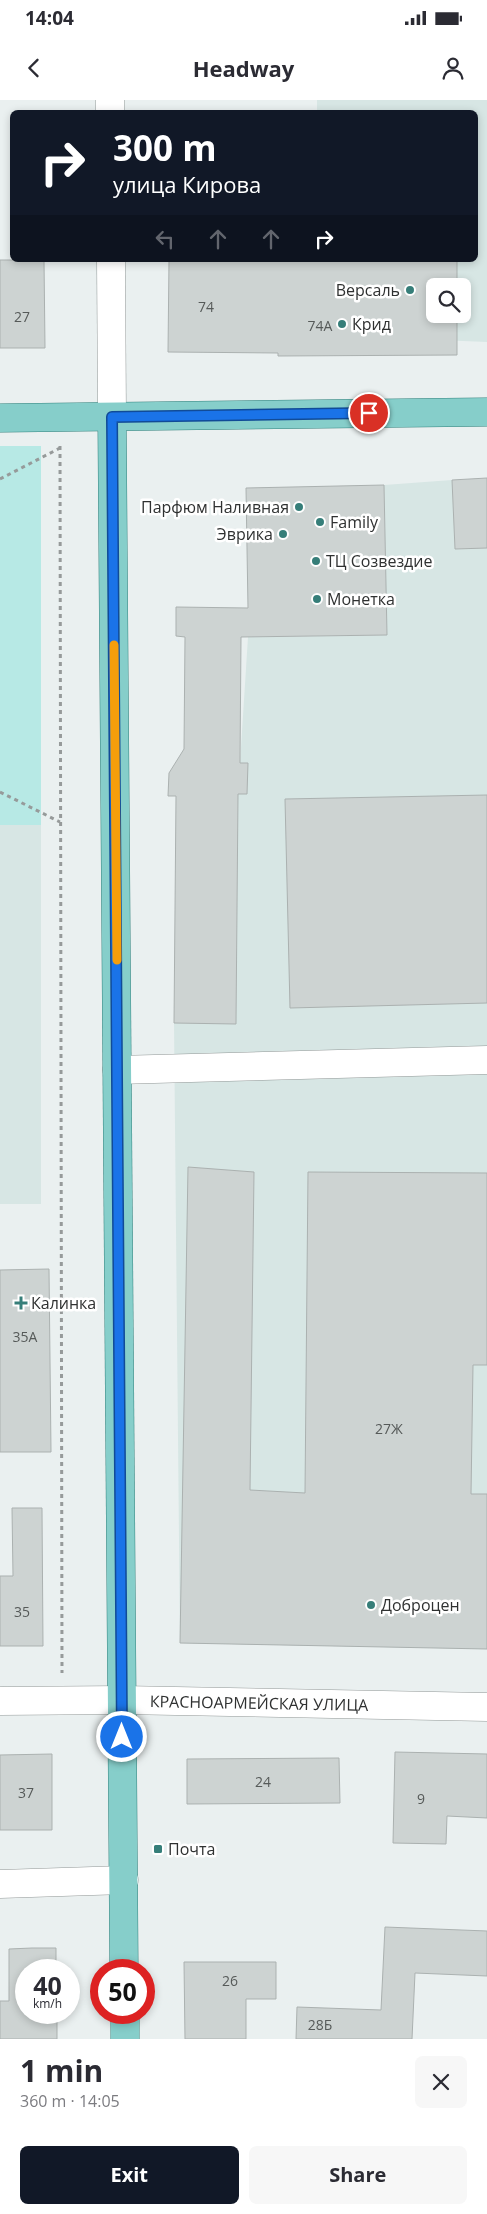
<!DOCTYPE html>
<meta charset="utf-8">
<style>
body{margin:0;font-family:"Open Sans",sans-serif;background:#f7f7f7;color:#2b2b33;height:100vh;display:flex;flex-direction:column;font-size:19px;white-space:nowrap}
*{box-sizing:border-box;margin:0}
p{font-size:16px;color:#7c7c81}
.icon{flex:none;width:28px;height:28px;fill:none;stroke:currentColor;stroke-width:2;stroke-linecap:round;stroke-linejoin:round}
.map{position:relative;height:1939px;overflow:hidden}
.details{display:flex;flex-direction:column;background:#fff;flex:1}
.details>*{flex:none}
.top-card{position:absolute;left:10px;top:10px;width:468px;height:152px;border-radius:8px;box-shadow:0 2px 8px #0003;background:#111827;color:#fff;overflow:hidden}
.fabs{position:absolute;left:426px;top:178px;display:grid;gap:10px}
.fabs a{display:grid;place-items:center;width:45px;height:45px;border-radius:8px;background:#fff;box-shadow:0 2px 8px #0003;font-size:25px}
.speed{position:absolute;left:15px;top:1859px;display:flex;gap:10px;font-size:25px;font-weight:700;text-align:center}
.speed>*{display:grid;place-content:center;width:65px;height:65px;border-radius:50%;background:#fff;box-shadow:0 2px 8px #0003;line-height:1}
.speed small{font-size:12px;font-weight:400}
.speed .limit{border:8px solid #d22;background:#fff;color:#111}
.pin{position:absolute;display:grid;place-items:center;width:42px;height:42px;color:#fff;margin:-21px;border:2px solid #fff;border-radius:50%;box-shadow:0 1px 5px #0007}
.me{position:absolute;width:55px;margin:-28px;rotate:0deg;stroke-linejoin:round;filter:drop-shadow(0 0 4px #0008)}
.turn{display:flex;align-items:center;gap:18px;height:105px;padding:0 20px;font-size:22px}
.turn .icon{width:65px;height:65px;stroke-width:2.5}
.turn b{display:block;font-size:35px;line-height:42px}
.lanes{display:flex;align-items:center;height:48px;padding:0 20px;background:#0003;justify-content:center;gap:25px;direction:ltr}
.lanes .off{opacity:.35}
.round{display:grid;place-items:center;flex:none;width:52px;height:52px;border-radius:8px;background:#f7f7f7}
.headline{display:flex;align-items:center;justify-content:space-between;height:85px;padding:0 20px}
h1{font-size:30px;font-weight:700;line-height:38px}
.action{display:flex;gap:10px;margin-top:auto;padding:10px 20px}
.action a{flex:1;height:58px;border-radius:8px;background:#111827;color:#fff;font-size:20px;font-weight:700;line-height:58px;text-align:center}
.action a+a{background:#f7f7f7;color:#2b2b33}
.status{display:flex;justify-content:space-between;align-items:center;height:35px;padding:0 25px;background:#fff;direction:ltr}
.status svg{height:14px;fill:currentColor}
header{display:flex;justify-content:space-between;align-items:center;height:65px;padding:0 20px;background:#fff;font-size:22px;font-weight:700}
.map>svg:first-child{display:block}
.built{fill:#d7e6e4;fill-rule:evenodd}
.green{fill:#b7e9e5}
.building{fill:#cdd3d2;stroke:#abb1b0}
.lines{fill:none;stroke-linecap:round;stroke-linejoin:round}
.minor-casing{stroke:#939998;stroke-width:29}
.major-casing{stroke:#33827d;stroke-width:29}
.path{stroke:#969a9a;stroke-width:3;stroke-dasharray:4 4;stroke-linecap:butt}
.minor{stroke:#fff;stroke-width:28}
.major{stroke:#86ceca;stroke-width:28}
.route-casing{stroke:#114b97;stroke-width:12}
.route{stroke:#1a73e8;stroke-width:9}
.slow{stroke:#f59e0b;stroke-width:9}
.poi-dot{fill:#367e79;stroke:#fff;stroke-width:2}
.labels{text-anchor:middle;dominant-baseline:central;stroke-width:5;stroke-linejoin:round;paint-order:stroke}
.number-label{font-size:14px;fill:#565a59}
.poi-label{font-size:16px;fill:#2f3131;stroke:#fff;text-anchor:start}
.street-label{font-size:16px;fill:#2f3131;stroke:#fff}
</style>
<div class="status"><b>14:04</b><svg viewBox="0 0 49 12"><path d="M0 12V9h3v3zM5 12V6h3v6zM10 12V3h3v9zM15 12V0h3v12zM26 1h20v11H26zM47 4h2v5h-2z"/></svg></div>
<header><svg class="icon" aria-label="back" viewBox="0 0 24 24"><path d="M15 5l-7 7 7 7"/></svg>Headway<svg class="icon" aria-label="person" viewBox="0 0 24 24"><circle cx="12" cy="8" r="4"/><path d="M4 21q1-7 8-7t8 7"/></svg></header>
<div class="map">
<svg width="487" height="1939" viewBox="0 0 487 1939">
<rect width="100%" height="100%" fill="#eaf0f0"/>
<g class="built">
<path d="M 317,0 L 487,0 L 487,242 L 317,235 L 317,160 L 475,160 L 475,12 L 317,12 ZM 435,186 L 462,186 L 462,214 L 435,214 Z"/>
<polygon points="452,380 455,449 487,448 487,1549 180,1543 174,923 236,923 238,694 247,694 240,663 248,537 387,535 384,385"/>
<rect x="0" y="725" width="41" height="379"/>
</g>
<rect class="green" x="0" y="346" width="41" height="379"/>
<g class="building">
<polygon points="0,160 44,160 45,248 0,248"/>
<polygon points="169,160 457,160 457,186 435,186 435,214 457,214 457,255 278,256 278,253 168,252"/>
<polygon points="487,378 487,448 455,449 452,380"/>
<polygon points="384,385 387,535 241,537 240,663 248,663 247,694 238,694 236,924 174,923 176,696 168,696 169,673 184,649 185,537 176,536 176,507 248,508 246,388"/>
<polygon points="487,695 487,903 290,908 285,699"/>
<polygon points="188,1067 254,1072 250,1390 305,1393 308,1072 487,1073 487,1265 473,1265 471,1394 487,1394 487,1549 180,1543"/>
<polygon points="49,1169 51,1352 0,1352 0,1170"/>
<polygon points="12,1408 42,1408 43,1546 0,1546 0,1476 13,1476"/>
<polygon points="395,1652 487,1654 487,1718 447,1716 446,1744 393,1743"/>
<polygon points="52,1654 52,1730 0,1730 0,1655"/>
<polygon points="339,1658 340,1703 187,1704 187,1659"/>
<polygon points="385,1827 487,1831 487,1876 415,1873 412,1939 296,1939 297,1907 381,1910"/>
<polygon points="32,1848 56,1848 56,1870 26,1870 26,1912 57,1912 57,1939 0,1939 0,1901 9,1901 9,1849"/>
<polygon points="184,1862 276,1862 276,1899 246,1899 246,1939 185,1939"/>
</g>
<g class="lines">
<defs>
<g id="minor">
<polyline points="110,0 110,12"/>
<polyline points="111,160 112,317"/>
<polyline points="117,970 487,960"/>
<polyline points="0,1601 122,1600 487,1607"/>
<polyline points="0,1784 124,1780"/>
</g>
<g id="major">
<polyline points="112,317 124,1870"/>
<polyline points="0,318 487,312"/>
<polyline points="125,1912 125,1939"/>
</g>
</defs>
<use href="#minor" class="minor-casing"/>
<use href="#major" class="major-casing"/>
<g class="path">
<polyline points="60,346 62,1573"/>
<polyline points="0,379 60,348"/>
<polyline points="0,692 60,722"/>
</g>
<use href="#minor" class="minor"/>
<use href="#major" class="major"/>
</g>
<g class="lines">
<defs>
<polyline id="route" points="122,1637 112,317 369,313"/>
</defs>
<use href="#route" class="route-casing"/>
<use href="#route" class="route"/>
<polyline class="slow" points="114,545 117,860"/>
</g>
<g class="poi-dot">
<circle cx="410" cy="190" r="5"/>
<circle cx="342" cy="224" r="5"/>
<circle cx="299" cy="407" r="5"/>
<circle cx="320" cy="422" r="5"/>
<circle cx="283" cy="434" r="5"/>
<circle cx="316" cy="461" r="5"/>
<circle cx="317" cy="499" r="5"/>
<path d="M18.5 1195.5h5v5h5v5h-5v5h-5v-5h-5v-5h5z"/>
<circle cx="371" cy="1505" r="5"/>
<rect x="153" y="1744" width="10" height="10" rx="2.5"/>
</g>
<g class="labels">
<g class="number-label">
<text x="206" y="206">74</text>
<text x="22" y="216">27</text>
<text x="320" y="225">74А</text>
<text x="25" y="1236">35А</text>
<text x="389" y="1328">27Ж</text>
<text x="22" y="1511">35</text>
<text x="263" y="1681">24</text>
<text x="26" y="1692">37</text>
<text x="421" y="1698">9</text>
<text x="230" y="1880">26</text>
<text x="320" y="1924">28Б</text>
</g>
<g class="poi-label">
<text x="400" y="190" text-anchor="end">Версаль</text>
<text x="352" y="224">Крид</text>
<text x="289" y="407" text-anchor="end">Парфюм Наливная</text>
<text x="330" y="422">Family</text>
<text x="273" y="434" text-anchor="end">Эврика</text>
<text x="326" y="461">ТЦ Созвездие</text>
<text x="327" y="499">Монетка</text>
<text x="31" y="1203">Калинка</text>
<text x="381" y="1505">Доброцен</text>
<text x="168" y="1749">Почта</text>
</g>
<g class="street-label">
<text transform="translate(259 1603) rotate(1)">КРАСНОАРМЕЙСКАЯ УЛИЦА</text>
</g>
</g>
</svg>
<div class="fabs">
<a><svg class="icon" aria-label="search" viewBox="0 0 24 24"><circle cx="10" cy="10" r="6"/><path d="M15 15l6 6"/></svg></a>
</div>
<div class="speed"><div>40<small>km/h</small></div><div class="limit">50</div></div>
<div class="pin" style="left:369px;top:313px;background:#d93025"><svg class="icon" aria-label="arrive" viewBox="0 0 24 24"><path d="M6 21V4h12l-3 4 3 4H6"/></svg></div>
<svg class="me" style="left:122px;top:1637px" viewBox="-20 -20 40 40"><circle r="17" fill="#1a73e8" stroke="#fff" stroke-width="3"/><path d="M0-11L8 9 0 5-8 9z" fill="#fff"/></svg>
<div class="top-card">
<div class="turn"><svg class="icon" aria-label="right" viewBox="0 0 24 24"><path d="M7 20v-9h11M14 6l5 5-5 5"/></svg><div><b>300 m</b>улица Кирова</div></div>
<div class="lanes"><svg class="icon off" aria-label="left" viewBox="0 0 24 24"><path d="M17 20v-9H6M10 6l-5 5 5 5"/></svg><svg class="icon off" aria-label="ahead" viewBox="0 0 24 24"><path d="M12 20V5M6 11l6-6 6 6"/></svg><svg class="icon off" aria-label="ahead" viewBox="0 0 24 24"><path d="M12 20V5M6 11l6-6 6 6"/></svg><svg class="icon" aria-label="right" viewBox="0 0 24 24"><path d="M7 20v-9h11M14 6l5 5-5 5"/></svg></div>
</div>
</div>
<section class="details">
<div class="headline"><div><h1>1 min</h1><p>360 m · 14:05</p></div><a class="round"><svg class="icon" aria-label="close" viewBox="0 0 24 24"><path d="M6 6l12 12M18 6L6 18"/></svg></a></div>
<div class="action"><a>Exit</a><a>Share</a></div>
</section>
